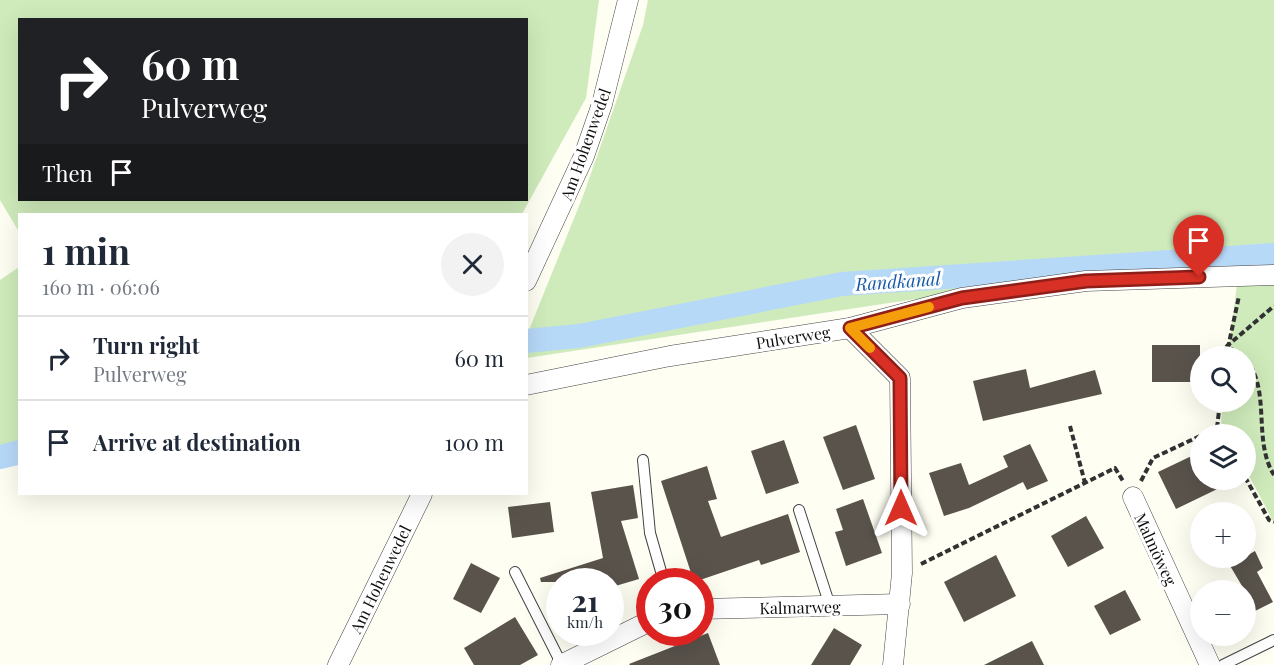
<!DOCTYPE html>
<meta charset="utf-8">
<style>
body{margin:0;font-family:"Playfair Display",serif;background:#f2f2f3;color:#1f2937;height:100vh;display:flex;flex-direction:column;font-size:22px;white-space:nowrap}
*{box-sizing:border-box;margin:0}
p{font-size:20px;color:#747a83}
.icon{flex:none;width:33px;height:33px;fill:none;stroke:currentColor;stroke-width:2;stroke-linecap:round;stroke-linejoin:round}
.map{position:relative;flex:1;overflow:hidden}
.sheet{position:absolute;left:18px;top:213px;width:510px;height:282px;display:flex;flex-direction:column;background:#fff;border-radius:0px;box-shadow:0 6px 24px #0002}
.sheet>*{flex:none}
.hud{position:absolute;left:18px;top:18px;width:510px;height:183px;border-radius:0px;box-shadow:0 6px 24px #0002;background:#202124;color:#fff;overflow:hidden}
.controls{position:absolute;left:1190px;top:346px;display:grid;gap:12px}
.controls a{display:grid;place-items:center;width:66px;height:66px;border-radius:50%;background:#fff;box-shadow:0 6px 24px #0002;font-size:30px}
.speed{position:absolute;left:546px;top:568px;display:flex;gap:12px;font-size:30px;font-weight:700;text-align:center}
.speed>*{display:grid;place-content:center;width:78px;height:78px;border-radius:50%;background:#fff;box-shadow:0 6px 24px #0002;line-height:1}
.speed small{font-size:15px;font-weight:400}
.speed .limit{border:9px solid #d22;background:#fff;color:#111}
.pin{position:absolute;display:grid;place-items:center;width:51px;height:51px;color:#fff;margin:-62px -26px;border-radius:50% 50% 50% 0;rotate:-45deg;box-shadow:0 0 6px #0007}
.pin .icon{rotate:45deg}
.me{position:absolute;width:66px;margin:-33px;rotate:0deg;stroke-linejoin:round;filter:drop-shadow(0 0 4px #0008)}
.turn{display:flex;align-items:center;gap:21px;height:126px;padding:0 24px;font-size:27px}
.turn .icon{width:78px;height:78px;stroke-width:2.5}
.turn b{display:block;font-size:42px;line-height:51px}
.then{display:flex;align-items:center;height:57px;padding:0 24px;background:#0003;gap:12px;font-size:22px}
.round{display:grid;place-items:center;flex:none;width:63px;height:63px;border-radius:32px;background:#f2f2f3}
.head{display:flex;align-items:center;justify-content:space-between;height:102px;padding:0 24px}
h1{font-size:36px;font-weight:700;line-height:45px}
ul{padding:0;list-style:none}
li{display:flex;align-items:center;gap:18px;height:84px;padding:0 24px;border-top:2px solid #e0e1e3}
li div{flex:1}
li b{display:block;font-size:22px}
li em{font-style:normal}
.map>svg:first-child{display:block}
.green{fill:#cfebbb;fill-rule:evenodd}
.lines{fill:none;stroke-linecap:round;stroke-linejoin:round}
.canal{stroke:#b7d9f8;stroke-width:24}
.building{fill:#59534c}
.service-casing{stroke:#434343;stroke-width:12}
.minor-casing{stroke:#434343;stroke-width:21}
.path{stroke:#323232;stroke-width:4;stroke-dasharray:6 3;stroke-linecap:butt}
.service{stroke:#fff;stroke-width:10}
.minor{stroke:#fff;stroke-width:20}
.route-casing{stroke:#8d1f18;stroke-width:15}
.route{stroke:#d93025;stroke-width:10}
.slow{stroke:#f59e0b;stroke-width:10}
.labels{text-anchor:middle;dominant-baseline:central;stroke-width:6;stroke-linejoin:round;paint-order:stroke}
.street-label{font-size:16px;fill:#101010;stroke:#fff}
.water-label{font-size:18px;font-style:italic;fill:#1559a7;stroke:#fff}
</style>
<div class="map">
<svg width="1274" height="665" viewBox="0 0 1274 665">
<rect width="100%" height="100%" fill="#fffef3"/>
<g class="green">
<path d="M 0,0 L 599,0 L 586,98 L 522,214 L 20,214 L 19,232 L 0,200 ZM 20,20 L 526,20 L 526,200 L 20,200 Z"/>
<polygon points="648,0 1274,0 1274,523 1245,468 1245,435 1227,435 1221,422 1223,402 1245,402 1245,357 1228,357 1238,276 916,299 527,358 527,335 583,196 643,25"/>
<polygon points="19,267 19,444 0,448 0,280"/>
</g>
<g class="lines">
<g class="canal">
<polyline points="526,341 579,336 842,284 1274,255"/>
<polyline points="0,457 20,452"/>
</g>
</g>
<g class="building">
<rect x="1152" y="345" width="48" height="37"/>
<polygon points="1026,369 1030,388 1095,370 1102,394 983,421 973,381"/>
<polygon points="856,425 875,479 843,490 823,437"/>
<polygon points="784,440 799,483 766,494 751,451"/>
<polygon points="1030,444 1048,481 1027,490 1023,482 969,508 944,516 929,473 961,463 969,485 1008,467 1003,456"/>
<polygon points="1200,452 1200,480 1236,480 1176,509 1158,472"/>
<polygon points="707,466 717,499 708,501 721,537 788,514 800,552 761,565 759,560 694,582 661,481"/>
<polygon points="633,485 638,518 621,521 639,579 612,587 610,582 541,582 540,578 603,558 591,492"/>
<polygon points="863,499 882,553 846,566 835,532 843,530 836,509"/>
<polygon points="550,502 554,532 512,538 508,507"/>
<polygon points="1086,516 1104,548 1068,567 1051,536"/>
<polygon points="1245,548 1248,555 1255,551 1263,568 1257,572 1273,602 1245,616 1245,591 1229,564 1245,558"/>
<polygon points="996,555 1016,596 964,622 944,582"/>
<polygon points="471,563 500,578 481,613 453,599"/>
<polygon points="1125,590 1141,620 1110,635 1094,606"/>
<polygon points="515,617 538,655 520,665 474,665 464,648"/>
<polygon points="834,628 862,645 850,665 811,665"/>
<polygon points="708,633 720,665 630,665 629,664"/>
<polygon points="1032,641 1044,665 984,665"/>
</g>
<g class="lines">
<defs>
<g id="service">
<polyline points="643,460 650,533 664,582"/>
<polyline points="799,510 830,606"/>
<polyline points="515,572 562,665"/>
<polyline points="1223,665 1274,640"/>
</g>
<g id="minor">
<polyline points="526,281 584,156 602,104 628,0"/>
<polyline points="850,328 900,378 902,573 893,665"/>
<polyline points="526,385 670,356 850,328 962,298 1086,281 1274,275"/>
<polyline points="1133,497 1210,665"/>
<polyline points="700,609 900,604"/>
<polyline points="338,665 422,494"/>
<polyline points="561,665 650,621"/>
</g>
</defs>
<use href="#service" class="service-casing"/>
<use href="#minor" class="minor-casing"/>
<g class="path">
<polyline points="1226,357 1239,296"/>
<polyline points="1243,357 1227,346 1274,306"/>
<path d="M 1245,358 C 1272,390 1252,440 1274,475"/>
<polyline points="1070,426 1085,483"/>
<polyline points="1217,428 1220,402"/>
<polyline points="1202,435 1217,428 1222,435"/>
<polyline points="1245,477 1269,520 1274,522"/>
<polyline points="1141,481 1153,458 1200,436"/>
<polyline points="921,564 1115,468 1123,481"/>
</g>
<use href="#service" class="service"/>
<use href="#minor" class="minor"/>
</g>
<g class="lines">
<defs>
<polyline id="route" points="901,508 900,378 850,328 962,298 1086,281 1199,277"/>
</defs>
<use href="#route" class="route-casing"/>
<use href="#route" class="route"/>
<polyline class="slow" points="870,348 850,328 929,307"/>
</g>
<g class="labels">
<g class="street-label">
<text transform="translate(585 144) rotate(-70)">Am Hohenwedel</text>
<text transform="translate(793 337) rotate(-9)">Pulverweg</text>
<text transform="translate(1156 549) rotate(65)">Malmöweg</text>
<text transform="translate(380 579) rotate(-64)">Am Hohenwedel</text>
<text transform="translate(800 607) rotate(-1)">Kalmarweg</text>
</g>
<g class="water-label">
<text transform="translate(898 281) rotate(-4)">Randkanal</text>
</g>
</g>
</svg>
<div class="controls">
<a><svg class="icon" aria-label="search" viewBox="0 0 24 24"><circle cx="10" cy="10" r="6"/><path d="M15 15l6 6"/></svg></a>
<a><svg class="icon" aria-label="layers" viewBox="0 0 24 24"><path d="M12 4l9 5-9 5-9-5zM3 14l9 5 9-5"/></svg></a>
<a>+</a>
<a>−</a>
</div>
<div class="speed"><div>21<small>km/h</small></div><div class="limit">30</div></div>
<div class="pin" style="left:1199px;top:277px;background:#d93025"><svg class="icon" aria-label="arrive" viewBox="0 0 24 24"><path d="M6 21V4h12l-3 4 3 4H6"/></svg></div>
<svg class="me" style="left:901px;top:508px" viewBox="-20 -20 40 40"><path d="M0-17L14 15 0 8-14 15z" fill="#d93025" stroke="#fff" stroke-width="4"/></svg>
<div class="hud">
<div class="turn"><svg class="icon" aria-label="right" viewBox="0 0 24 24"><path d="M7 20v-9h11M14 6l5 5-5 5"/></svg><div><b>60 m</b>Pulverweg</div></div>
<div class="then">Then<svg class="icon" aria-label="arrive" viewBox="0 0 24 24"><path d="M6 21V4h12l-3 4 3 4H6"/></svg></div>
</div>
<section class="sheet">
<div class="head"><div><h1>1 min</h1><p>160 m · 06:06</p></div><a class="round"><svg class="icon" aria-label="close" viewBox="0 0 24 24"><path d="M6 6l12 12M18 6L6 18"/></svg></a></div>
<ul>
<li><svg class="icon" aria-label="right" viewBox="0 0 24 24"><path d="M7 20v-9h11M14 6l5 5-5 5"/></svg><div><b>Turn right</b><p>Pulverweg</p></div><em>60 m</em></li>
<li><svg class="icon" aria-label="arrive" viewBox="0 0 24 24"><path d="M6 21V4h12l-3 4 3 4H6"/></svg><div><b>Arrive at destination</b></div><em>100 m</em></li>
</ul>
</section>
</div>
